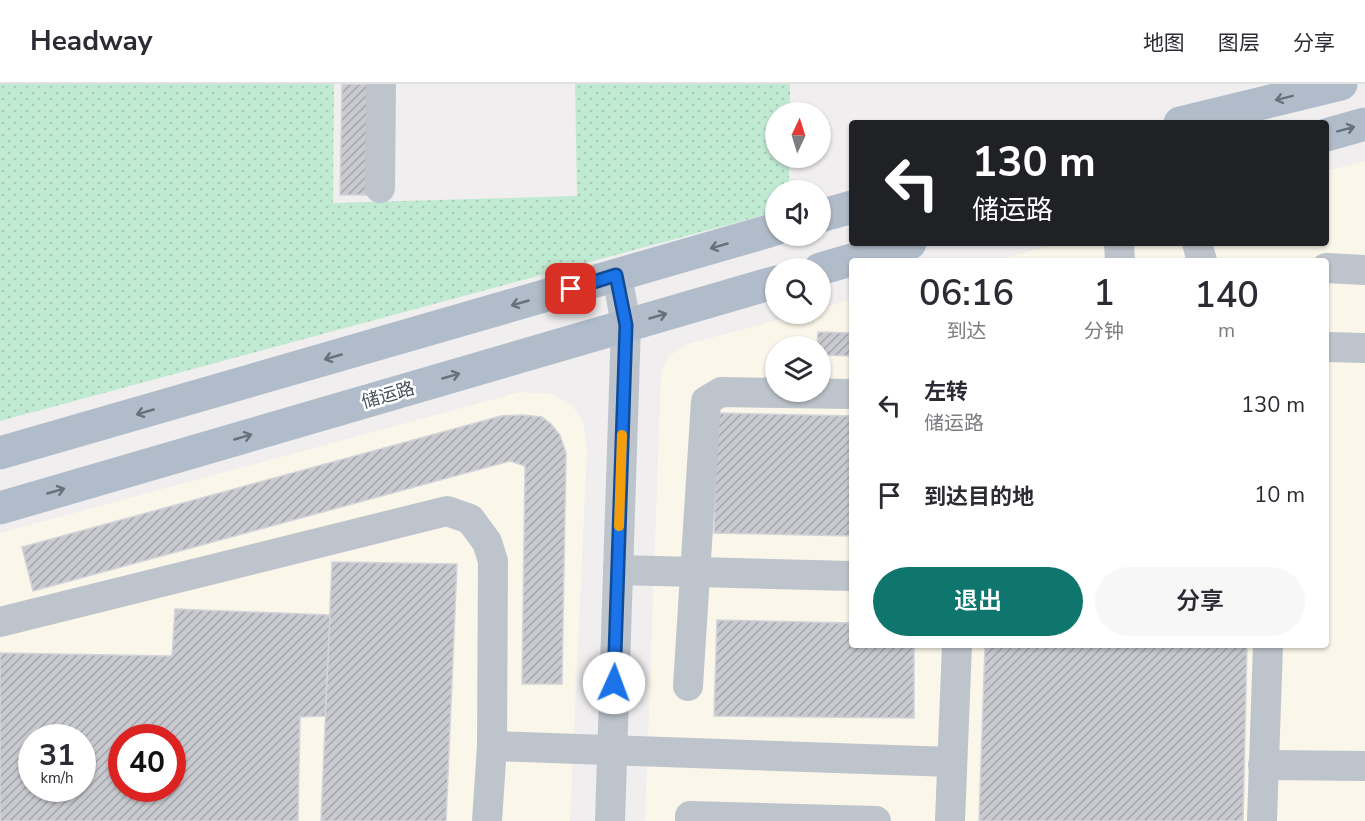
<!DOCTYPE html>
<html lang="zh">
<meta charset="utf-8">
<style>
body{margin:0;font-family:"Nunito Sans","Noto Sans SC",sans-serif;background:#f7f7f7;color:#2b2b33;height:100vh;display:flex;flex-direction:column;font-size:22px;white-space:nowrap}
*{box-sizing:border-box;margin:0}
p{font-size:20px;color:#7c7c81}
.icon{flex:none;width:33px;height:33px;fill:none;stroke:currentColor;stroke-width:2;stroke-linecap:round;stroke-linejoin:round}
.map{position:relative;flex:1;overflow:hidden}
.sheet{position:absolute;left:849px;top:174px;width:480px;height:390px;display:flex;flex-direction:column;background:#fff;border-radius:6px;box-shadow:0 2px 4px #0004}
.sheet>*{flex:none}
.guide{position:absolute;left:849px;top:36px;width:480px;height:126px;border-radius:6px;box-shadow:0 2px 4px #0004;background:#202124;color:#fff;overflow:hidden}
.needle{width:39px;rotate:4deg}
.fabs{position:absolute;left:765px;top:18px;display:grid;gap:12px}
.fabs a{display:grid;place-items:center;width:66px;height:66px;border-radius:50%;background:#fff;box-shadow:0 2px 4px #0004;font-size:30px}
.speed{position:absolute;left:18px;top:640px;display:flex;gap:12px;font-size:30px;font-weight:700;text-align:center}
.speed>*{display:grid;place-content:center;width:78px;height:78px;border-radius:50%;background:#fff;box-shadow:0 2px 4px #0004;line-height:1}
.speed small{font-size:15px;font-weight:400}
.speed .limit{border:9px solid #d22;background:#fff;color:#111}
.pin{position:absolute;display:grid;place-items:center;width:51px;height:51px;color:#fff;margin:-26px;border-radius:12px;box-shadow:0 3px 9px #0006}
.me{position:absolute;width:66px;margin:-33px;rotate:2deg;stroke-linejoin:round;filter:drop-shadow(0 0 4px #0008)}
.turn{display:flex;align-items:center;gap:21px;height:126px;padding:0 24px;font-size:27px}
.turn .icon{width:78px;height:78px;stroke-width:2.5}
.turn b{display:block;font-size:42px;line-height:51px}
.eta{display:flex;justify-content:space-evenly;align-items:center;height:102px;text-align:center}
.eta b{font-size:36px;font-weight:600;line-height:42px}
.primary-button{display:flex;gap:12px;margin-top:auto;padding:12px 24px}
.primary-button a{flex:1;height:69px;border-radius:36px;background:#0f766e;color:#fff;font-size:24px;font-weight:600;line-height:69px;text-align:center}
.primary-button a+a{background:#f7f7f7;color:#2b2b33}
ul{padding:0;list-style:none}
li{display:flex;align-items:center;gap:18px;height:90px;padding:0 24px}
li div{flex:1}
li b{display:block;font-size:22px}
li em{font-style:normal}
header{display:flex;align-items:center;gap:36px;box-sizing:border-box;height:84px;padding:0 30px;background:#fff;border-bottom:2px solid #e1e1e2}
header strong{font-size:28px}
nav{display:flex;gap:33px;margin-inline-start:auto;font-size:21px}
.map>svg:first-child{display:block}
.commercial{fill:#faf6e9;fill-rule:evenodd}
.grass{fill:url(#grass-dots)}
.building{fill:url(#building-hatch);stroke:#d3d4d9;stroke-width:1.5;fill-rule:evenodd}
.lines{fill:none;stroke-linecap:round;stroke-linejoin:round}
.minor{stroke:#bec4cc;stroke-width:30}
.major{stroke:#b1bcca;stroke-width:33}
.oneway{stroke:#68707b}
.route-casing{stroke:#114b97;stroke-width:15}
.route{stroke:#1a73e8;stroke-width:10}
.slow{stroke:#f59e0b;stroke-width:10}
.labels{text-anchor:middle;dominant-baseline:central;stroke-width:5;stroke-linejoin:round;paint-order:stroke}
.street-label{font-size:18px;fill:#485059;stroke:#fff}
</style>
<header>
<strong>Headway</strong>
<nav><a>地图</a><a>图层</a><a>分享</a></nav>
</header>
<div class="map">
<svg width="1365" height="737" viewBox="0 0 1365 737">
<defs>
<pattern id="grass-dots" width="8" height="8" patternUnits="userSpaceOnUse" patternTransform="scale(1.5)"><rect width="8" height="8" fill="#c1ead3"/><path d="M2 2h.1M6 6h.1" fill="none" stroke="#a7cab7" stroke-width="1.8" stroke-linecap="round"/></pattern>
<pattern id="building-hatch" width="6" height="6" patternUnits="userSpaceOnUse" patternTransform="scale(1.5)"><rect width="6" height="6" fill="#c9cad0"/><path d="M-1 1l2-2M0 6l6-6M5 7l2-2" fill="none" stroke="#a5a6ac"/></pattern>
</defs>
<rect width="100%" height="100%" fill="#f0eeee"/>
<g class="commercial">
<path d="M 1365,77 L 1365,737 L 645,737 L 661,287 L 669,272 L 688,260 L 799,230 L 820,230 L 821,224 L 852,215 L 852,561 L 1326,561 L 1326,177 L 994,177 L 1060,159 L 1326,159 L 1326,87 ZM 776,262 L 820,262 L 820,308 L 776,308 Z"/>
<path d="M 520,308 L 553,310 L 572,321 L 584,340 L 587,367 L 570,737 L 0,737 L 0,449 ZM 32,654 L 82,654 L 82,705 L 32,705 ZM 122,654 L 172,654 L 172,705 L 122,705 Z"/>
</g>
<polygon class="grass" points="0,0 334,0 333,119 577,112 575,0 790,0 790,28 776,28 776,74 789,74 789,106 776,106 775,128 0,337"/>
<g class="building">
<polygon points="342,0 370,0 369,111 340,111"/>
<polygon points="818,248 852,249 852,272 820,271 820,262 817,262"/>
<polygon points="717,329 852,332 852,452 714,449"/>
<polygon points="522,331 542,333 551,340 560,351 566,369 562,600 522,600 525,382 510,377 33,507 22,463 501,332"/>
<polygon points="332,478 457,480 446,737 321,737"/>
<path d="M 175,525 L 330,531 L 325,632 L 300,633 L 298,737 L 0,737 L 0,569 L 172,572 ZM 32,654 L 82,654 L 82,705 L 32,705 ZM 122,654 L 172,654 L 172,705 L 122,705 Z"/>
<polygon points="717,536 852,539 852,561 914,561 914,634 714,632"/>
<polygon points="985,561 1247,561 1243,737 979,737"/>
</g>
<g class="lines">
<g class="minor">
<polyline points="380,104 381,0"/>
<polyline points="1119,159 1120,177"/>
<polyline points="1197,159 1202,177"/>
<polyline points="1326,184 1365,186"/>
<polyline points="1326,263 1365,264"/>
<polyline points="618,486 852,492"/>
<polyline points="0,538 447,427 470,435 487,458 493,477 492,662 487,737"/>
<polyline points="688,602 706,317 721,308 852,310"/>
<polyline points="492,662 952,678"/>
<polyline points="1263,681 1365,682"/>
<polyline points="610,737 626,241 617,191"/>
<polyline points="690,737 690,732 876,737"/>
<polyline points="950,737 957,561"/>
<polyline points="1262,737 1268,561"/>
</g>
<g class="major">
<polyline points="1180,39 1341,0"/>
<polyline points="1326,51 1365,40"/>
<polyline points="820,132 852,123"/>
<polyline points="820,185 910,159"/>
<polyline points="0,369 776,145"/>
<polyline points="0,424 776,198"/>
</g>
</g>
<defs><path id="oneway-shaft" d="M-6 0H5M1.5-3L5.5 0L1.5 3" fill="none" stroke-width="1.6" stroke-linecap="round" stroke-linejoin="round" transform="scale(1.5)"/></defs>
<g class="oneway">
<use href="#oneway-shaft" transform="translate(1284 14) rotate(166)"/>
<use href="#oneway-shaft" transform="translate(1346 45) rotate(-15)"/>
<use href="#oneway-shaft" transform="translate(719 162) rotate(164)"/>
<use href="#oneway-shaft" transform="translate(520 219) rotate(164)"/>
<use href="#oneway-shaft" transform="translate(658 232) rotate(-16)"/>
<use href="#oneway-shaft" transform="translate(333 273) rotate(164)"/>
<use href="#oneway-shaft" transform="translate(451 292) rotate(-16)"/>
<use href="#oneway-shaft" transform="translate(145 328) rotate(164)"/>
<use href="#oneway-shaft" transform="translate(243 353) rotate(-16)"/>
<use href="#oneway-shaft" transform="translate(56 407) rotate(-16)"/>
</g>
<g class="lines">
<defs>
<polyline id="route" points="571,205 616,191 626,241 614,599"/>
</defs>
<use href="#route" class="route-casing"/>
<use href="#route" class="route"/>
<polyline class="slow" points="619,442 622,351"/>
</g>
<g class="labels">
<g class="street-label">
<text transform="translate(388 311) rotate(-16)">储运路</text>
</g>
</g>
</svg>
<div class="fabs">
<a><svg class="needle" viewBox="-14 -14 28 28"><path d="M0-13l5 13h-10z" fill="#e53935"/><path d="M0 13l5-13h-10z" fill="#7c7c81"/></svg></a>
<a><svg class="icon" aria-label="sound" viewBox="0 0 24 24"><path d="M4 9h4l5-4v14l-5-4H4zM17 9q2 3 0 6"/></svg></a>
<a><svg class="icon" aria-label="search" viewBox="0 0 24 24"><circle cx="10" cy="10" r="6"/><path d="M15 15l6 6"/></svg></a>
<a><svg class="icon" aria-label="layers" viewBox="0 0 24 24"><path d="M12 4l9 5-9 5-9-5zM3 14l9 5 9-5"/></svg></a>
</div>
<div class="speed"><div>31<small>km/h</small></div><div class="limit">40</div></div>
<div class="pin" style="left:571px;top:205px;background:#d93025"><svg class="icon" aria-label="arrive" viewBox="0 0 24 24"><path d="M6 21V4h12l-3 4 3 4H6"/></svg></div>
<svg class="me" style="left:614px;top:599px" viewBox="-20 -20 40 40"><circle r="19" fill="#fff"/><path d="M0-13L10 11 0 6-10 11z" fill="#1a73e8"/></svg>
<div class="guide">
<div class="turn"><svg class="icon" aria-label="left" viewBox="0 0 24 24"><path d="M17 20v-9H6M10 6l-5 5 5 5"/></svg><div><b>130 m</b>储运路</div></div>
</div>
<section class="sheet">
<div class="eta">
<div><b>06:16</b><p>到达</p></div>
<div><b>1</b><p>分钟</p></div>
<div><b>140</b><p>m</p></div>
</div>
<ul>
<li><svg class="icon" aria-label="left" viewBox="0 0 24 24"><path d="M17 20v-9H6M10 6l-5 5 5 5"/></svg><div><b>左转</b><p>储运路</p></div><em>130 m</em></li>
<li><svg class="icon" aria-label="arrive" viewBox="0 0 24 24"><path d="M6 21V4h12l-3 4 3 4H6"/></svg><div><b>到达目的地</b></div><em>10 m</em></li>
</ul>
<div class="primary-button"><a>退出</a><a>分享</a></div>
</section>
</div>
